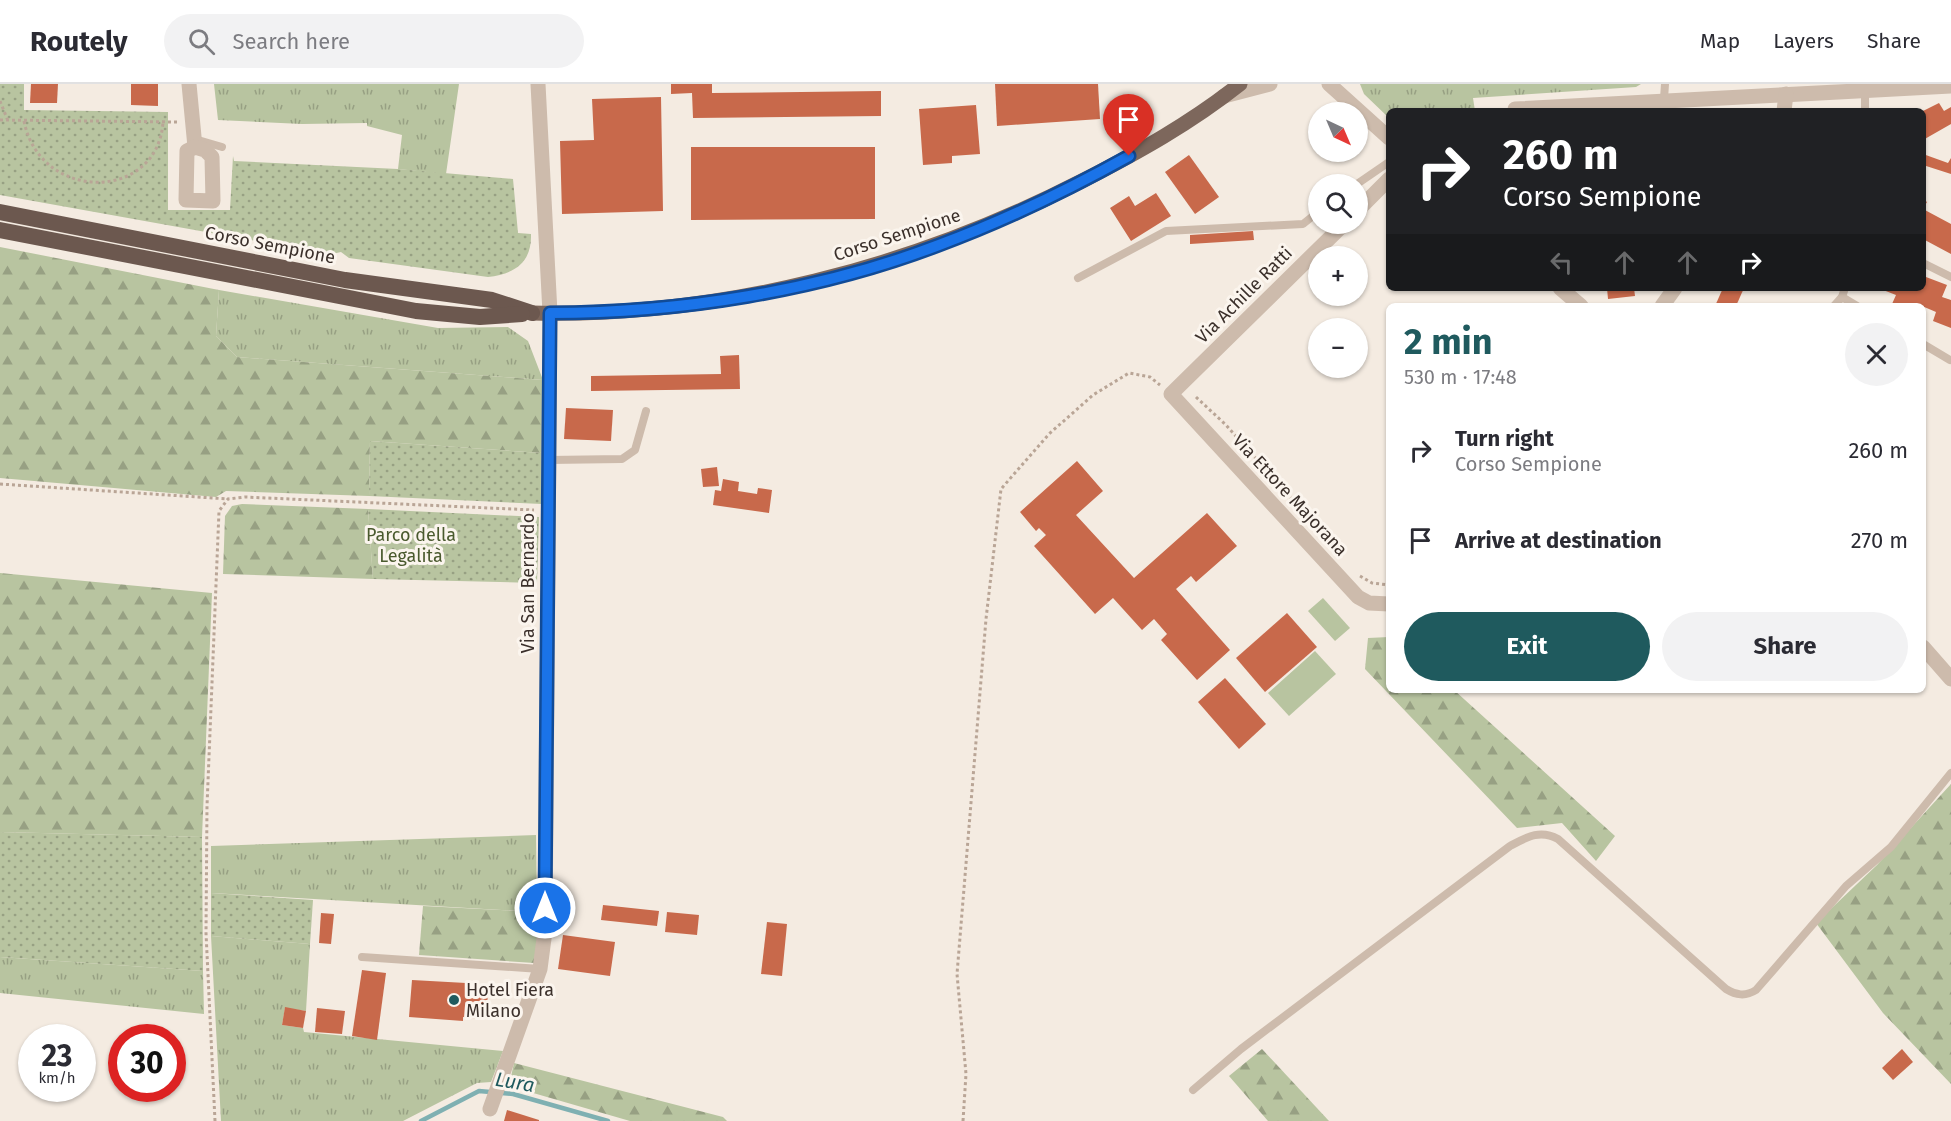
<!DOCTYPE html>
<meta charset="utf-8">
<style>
body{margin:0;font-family:"Fira Sans",sans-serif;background:#f2f2f3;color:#2b2b33;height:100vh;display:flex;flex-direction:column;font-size:22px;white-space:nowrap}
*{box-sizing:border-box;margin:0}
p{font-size:20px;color:#7c7c81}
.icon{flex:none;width:33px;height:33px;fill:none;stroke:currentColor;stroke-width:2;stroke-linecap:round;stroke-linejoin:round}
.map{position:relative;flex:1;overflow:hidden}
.side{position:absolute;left:1386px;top:219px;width:540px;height:390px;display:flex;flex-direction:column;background:#fff;border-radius:9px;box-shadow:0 2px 4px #0004}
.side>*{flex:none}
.banner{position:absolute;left:1386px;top:24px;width:540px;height:183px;border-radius:9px;box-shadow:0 2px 4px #0004;background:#202124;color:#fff;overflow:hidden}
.needle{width:39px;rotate:136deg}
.fabs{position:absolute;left:1308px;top:18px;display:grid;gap:12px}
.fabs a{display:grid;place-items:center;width:60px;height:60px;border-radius:50%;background:#fff;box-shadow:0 2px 4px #0004;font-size:30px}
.speed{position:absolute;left:18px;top:940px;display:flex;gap:12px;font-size:30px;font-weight:700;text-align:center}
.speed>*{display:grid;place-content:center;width:78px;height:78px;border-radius:50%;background:#fff;box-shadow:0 2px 4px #0004;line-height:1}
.speed small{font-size:15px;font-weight:400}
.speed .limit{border:9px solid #d22;background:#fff;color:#111}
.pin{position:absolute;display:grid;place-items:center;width:51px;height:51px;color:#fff;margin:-62px -26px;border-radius:50% 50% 50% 0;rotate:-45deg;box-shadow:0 0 6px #0007}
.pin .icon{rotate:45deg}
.me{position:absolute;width:66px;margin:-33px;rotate:0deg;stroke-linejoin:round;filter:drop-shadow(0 0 4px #0008)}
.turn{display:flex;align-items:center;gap:21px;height:126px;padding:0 18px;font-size:27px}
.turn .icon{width:78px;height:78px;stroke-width:2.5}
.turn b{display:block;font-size:42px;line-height:51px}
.lanes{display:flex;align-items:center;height:57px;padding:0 18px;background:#0003;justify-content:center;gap:30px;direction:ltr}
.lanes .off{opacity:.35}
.round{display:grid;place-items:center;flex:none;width:63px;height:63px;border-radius:32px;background:#f2f2f3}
.head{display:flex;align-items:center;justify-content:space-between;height:102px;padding:0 18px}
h1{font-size:36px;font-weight:700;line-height:45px;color:#1f5a5e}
.button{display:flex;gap:12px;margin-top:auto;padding:12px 18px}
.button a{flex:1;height:69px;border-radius:36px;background:#1f5a5e;color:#fff;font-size:24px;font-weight:700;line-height:69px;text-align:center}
.button a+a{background:#f2f2f3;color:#2b2b33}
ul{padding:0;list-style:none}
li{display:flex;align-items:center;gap:18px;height:90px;padding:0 18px}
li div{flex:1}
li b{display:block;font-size:22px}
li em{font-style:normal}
header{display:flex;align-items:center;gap:36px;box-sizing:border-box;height:84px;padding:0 30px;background:#fff;border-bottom:2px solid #e1e1e2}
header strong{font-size:28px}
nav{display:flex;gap:33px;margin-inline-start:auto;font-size:21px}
.search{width:420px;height:54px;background:#f2f2f3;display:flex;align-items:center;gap:15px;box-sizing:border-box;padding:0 21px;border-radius:33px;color:#7c7c81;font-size:22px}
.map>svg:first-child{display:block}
.grass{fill:url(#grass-tufts)}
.forest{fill:url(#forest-firs)}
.park{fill:url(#park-dots)}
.pitch{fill:#b8c4a0}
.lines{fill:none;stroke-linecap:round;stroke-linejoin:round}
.stream{stroke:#7fb0b2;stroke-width:4.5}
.building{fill:#c8694b}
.path{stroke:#b9a596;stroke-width:3;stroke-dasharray:3 3;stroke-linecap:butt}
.service{stroke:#cdbbac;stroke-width:8}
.minor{stroke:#cdbbac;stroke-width:15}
.tertiary{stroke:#cdbbac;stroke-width:15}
.primary{stroke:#7d675c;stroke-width:15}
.trunk{stroke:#6c584f;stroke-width:16}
.route-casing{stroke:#114b97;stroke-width:15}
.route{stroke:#1a73e8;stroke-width:10}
.poi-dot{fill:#1f5a5e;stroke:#fbf5ee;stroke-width:2}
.labels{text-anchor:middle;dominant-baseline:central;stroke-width:6;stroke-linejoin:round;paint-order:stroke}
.street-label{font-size:18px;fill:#3b302b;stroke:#fbf5ee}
.park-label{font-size:18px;fill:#4a5a2e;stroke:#fbf5ee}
.poi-label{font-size:18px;fill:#3b302b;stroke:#fbf5ee;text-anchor:start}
.water-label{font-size:20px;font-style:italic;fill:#1f5a5e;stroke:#fbf5ee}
</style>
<header>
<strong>Routely</strong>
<div class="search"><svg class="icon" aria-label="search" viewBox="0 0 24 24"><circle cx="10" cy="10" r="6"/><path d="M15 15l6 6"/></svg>Search here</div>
<nav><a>Map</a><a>Layers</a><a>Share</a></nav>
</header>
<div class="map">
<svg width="1951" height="1037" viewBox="0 0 1951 1037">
<defs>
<pattern id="grass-tufts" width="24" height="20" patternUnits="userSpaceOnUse" patternTransform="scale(1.5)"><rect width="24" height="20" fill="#b8c4a0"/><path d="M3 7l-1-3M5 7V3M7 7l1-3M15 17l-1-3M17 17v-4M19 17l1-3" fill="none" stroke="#97a083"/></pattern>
<pattern id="forest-firs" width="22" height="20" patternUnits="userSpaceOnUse" patternTransform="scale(1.5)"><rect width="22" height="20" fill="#b8c4a0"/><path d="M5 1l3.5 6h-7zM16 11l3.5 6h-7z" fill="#97a083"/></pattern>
<pattern id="park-dots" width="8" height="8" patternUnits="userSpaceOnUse" patternTransform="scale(1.5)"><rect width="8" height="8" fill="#b8c4a0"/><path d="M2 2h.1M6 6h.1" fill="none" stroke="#97a083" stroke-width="1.8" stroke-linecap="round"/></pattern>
</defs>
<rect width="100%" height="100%" fill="#f4ebe1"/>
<g class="grass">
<polygon points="214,0 459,0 446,90 398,85 402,51 367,42 367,39 302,40 218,36"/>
<polygon points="1360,0 1641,0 1636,3 1473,14 1475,27 1389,27 1389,34 1364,10"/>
<polygon points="219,206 438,244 508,243 528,257 543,296 237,273 216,252"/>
<polygon points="536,751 537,828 211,809 211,762"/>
<polygon points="211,852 310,860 306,927 285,924 282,941 303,944 304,948 503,967 491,998 477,999 403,1037 221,1037"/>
<polygon points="0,873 203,887 204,930 0,909"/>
</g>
<g class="forest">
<polygon points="0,163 219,206 216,252 237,273 543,296 542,369 370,357 369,412 226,407 216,413 0,394"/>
<polygon points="242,420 368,425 373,495 223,490 225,432 232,422"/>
<polygon points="0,489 212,509 202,753 0,748"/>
<polygon points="1389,553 1389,606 1454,606 1615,752 1596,777 1562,739 1517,744 1365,585 1368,554"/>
<polygon points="1951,700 1951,1000 1883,929 1816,839 1877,781"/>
<polygon points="423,822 537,828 537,868 534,879 419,871"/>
<polygon points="1262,965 1329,1037 1268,1037 1229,992"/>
<polygon points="514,979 723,1033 727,1037 630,1037 509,1002"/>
</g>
<g class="park">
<path d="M 0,0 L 24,0 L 24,26 L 168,28 L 168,126 L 230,126 L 233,72 L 234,77 L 398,85 L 513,95 L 518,149 L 531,150 C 532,179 514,190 488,193 L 349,174 L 341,168 L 332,170 L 269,154 L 267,159 L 0,111 Z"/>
<polygon points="370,357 542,369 542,420 369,412"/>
<polygon points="368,425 539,433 537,499 373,495"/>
<polygon points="0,748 202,753 203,887 0,873"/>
<polygon points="211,809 313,816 310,860 211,852"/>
</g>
<g class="pitch">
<polygon points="1323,514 1350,544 1335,557 1308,527"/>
<polygon points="1315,567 1336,590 1289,632 1268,609"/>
</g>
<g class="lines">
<polyline class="stream" points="421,1037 479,1007 513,1010 608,1037"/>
</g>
<g class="building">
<polygon points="31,0 58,0 57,19 30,19"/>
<polygon points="131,0 158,0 158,22 131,21"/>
<polygon points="671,0 712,0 712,9 881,7 881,32 693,34 692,9 671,10"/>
<polygon points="995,0 1098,0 1100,35 997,42"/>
<polygon points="661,13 663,127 562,130 560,57 594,56 592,15"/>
<polygon points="1939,19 1944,27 1951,23 1951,40 1923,56 1923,27"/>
<polygon points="976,21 980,70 952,72 952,79 923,81 919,25"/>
<polygon points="691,63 875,63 875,135 691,136"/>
<polygon points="1923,70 1948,79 1951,74 1951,90 1923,81"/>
<polygon points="1189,71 1219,113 1195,130 1165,88"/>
<polygon points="1156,109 1171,132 1131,157 1110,124 1129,112 1135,122"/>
<polygon points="1923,115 1927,118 1923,125 1951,140 1951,170 1923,155"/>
<polygon points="1253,147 1254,156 1190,160 1190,151"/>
<polygon points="1926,193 1947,201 1942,213 1951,216 1951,244 1933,237 1936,228 1915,219 1914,222 1897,222 1892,220 1896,211 1878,204 1922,204"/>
<polygon points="1607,204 1634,204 1635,212 1608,215"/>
<polygon points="1723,204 1744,204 1736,222 1715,222"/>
<polygon points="739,271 740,305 591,307 591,292 721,290 720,272"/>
<polygon points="566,324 613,326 611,357 564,355"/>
<polygon points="1077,377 1103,407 1076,431 1134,494 1207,429 1237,462 1196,498 1191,492 1176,505 1230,566 1197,596 1161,556 1167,550 1154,535 1142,546 1113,514 1095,530 1034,462 1046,451 1039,444 1036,447 1020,428"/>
<polygon points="717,383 719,402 703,403 701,385"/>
<polygon points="723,395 739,398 738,407 757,410 758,404 772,406 769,429 713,421 715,406 721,407"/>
<polygon points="1287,529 1317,563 1265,608 1236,574"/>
<polygon points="1225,594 1266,640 1239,665 1198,618"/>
<polygon points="603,821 659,827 657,842 601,836"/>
<polygon points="667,828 699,831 697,851 665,848"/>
<polygon points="321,829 334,830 331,860 319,859"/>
<polygon points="767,838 787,840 782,892 761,890"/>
<polygon points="563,851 615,858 610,892 558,885"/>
<polygon points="362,886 386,889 377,956 352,952"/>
<polygon points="412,896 466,899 466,905 485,906 488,910 486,930 480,935 463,933 463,937 409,933"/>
<polygon points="285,923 306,927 303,944 282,941"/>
<polygon points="317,924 345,927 342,950 315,948"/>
<polygon points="1902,965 1913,978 1893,996 1882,984"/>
<polygon points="507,1026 539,1036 539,1037 504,1037"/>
</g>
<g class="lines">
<g class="path">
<polyline points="0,17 8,37"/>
<polyline points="0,36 179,38"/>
<path d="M 24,37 C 40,119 158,118 163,38"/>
<polyline points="1196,313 1226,341 1340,469"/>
<polyline points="0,400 228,415"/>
<polyline points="1360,492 1372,499 1389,501"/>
<polyline points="215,1037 206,849 207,722 219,427 228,415 245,413 534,426"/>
<polyline points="963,1037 966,990 957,890 986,535 1001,405 1049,350 1093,311 1129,289 1150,293 1160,301"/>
</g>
<g class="service">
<polyline points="1865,6 1865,27"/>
<polyline points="1664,15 1665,0"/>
<polyline points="198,56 222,63"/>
<polyline points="1357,100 1389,78"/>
<polyline points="1923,179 1951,193"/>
<polyline points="1078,194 1166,147 1303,140 1318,128"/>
<polyline points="1842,213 1857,222"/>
<polyline points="1834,222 1842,213 1845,204"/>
<polyline points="1923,260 1950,276"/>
<polyline points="549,376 622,375 635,366 646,327"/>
<polyline points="362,873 540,885"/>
<path d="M 1193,1006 L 1241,965 L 1510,762 C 1527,753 1540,745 1558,755 L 1726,905 C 1736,911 1745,913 1756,906 L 1846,802 L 1891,763 L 1951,689"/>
</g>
<g class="minor">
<polyline points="189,0 195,63"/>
<polyline points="1515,25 1951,2"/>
<polyline points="1784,27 1786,10"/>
<polygon points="195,63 205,66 212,73 213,117 186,116 187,67"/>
<polyline points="1358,126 1389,95"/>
<polyline points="1344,140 1171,310 1358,513 1369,519 1389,520"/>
<polyline points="1662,222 1675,204"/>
<polyline points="490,1025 540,885 545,847 550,229 538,0"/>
</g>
<g class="tertiary">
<polyline points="1329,0 1389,54"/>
<polyline points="1224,12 1270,0"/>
<polyline points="1560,204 1581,222"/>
<polyline points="1923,563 1951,595"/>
</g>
<path class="primary" d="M 532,229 C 723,233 912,184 1082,97 C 1137,69 1191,39 1240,0"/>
<g class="trunk">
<polyline points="0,128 345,196 492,216 532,229"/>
<polyline points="0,146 416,227 480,233 522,230"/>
</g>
</g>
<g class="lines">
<defs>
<path id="route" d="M 545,824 L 550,229 C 679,229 819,207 939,161 C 1004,137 1068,106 1129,72"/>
</defs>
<use href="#route" class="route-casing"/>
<use href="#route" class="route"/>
</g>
<circle class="poi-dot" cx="454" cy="916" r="6"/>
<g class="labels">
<g class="street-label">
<text transform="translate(897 151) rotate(-18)">Corso Sempione</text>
<text transform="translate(270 161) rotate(11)">Corso Sempione</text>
<text transform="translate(1244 211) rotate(-45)">Via Achille Ratti</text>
<text transform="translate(1290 411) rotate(47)">Via Ettore Majorana</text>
<text transform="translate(528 499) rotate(-90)">Via San Bernardo</text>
</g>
<g class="park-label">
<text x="411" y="451">Parco della<tspan x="411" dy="21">Legalità</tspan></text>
</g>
<g class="poi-label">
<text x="466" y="906">Hotel Fiera<tspan x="466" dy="21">Milano</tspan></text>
</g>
<g class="water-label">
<text transform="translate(515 998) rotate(10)">Lura</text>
</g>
</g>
</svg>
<div class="fabs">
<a><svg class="needle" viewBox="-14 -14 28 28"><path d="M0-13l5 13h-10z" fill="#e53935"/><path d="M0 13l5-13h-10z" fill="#7c7c81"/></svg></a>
<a><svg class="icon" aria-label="search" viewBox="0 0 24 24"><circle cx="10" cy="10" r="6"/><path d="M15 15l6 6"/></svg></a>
<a>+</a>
<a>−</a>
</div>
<div class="speed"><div>23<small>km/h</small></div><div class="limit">30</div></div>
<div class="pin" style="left:1129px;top:72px;background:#d93025"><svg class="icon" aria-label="arrive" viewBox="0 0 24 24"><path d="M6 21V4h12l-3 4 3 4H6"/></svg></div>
<svg class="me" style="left:545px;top:824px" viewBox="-20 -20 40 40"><circle r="17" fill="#1a73e8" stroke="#fff" stroke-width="3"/><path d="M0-11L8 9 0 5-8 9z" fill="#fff"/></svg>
<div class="banner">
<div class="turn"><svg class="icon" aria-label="right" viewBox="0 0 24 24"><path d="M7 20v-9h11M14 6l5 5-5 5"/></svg><div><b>260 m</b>Corso Sempione</div></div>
<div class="lanes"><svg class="icon off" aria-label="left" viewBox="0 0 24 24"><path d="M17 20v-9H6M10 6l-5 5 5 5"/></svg><svg class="icon off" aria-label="ahead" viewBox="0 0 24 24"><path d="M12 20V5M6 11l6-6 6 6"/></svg><svg class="icon off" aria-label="ahead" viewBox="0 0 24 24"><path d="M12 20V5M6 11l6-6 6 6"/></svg><svg class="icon" aria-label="right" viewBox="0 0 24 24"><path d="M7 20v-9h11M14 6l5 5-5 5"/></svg></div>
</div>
<section class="side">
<div class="head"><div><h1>2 min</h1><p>530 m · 17:48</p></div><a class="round"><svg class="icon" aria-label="close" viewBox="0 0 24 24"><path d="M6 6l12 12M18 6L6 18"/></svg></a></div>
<ul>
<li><svg class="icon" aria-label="right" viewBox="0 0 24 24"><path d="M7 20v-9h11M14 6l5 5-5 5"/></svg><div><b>Turn right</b><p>Corso Sempione</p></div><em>260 m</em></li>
<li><svg class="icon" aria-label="arrive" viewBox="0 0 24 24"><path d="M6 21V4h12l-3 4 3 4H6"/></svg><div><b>Arrive at destination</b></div><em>270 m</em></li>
</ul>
<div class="button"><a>Exit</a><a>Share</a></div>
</section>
</div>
